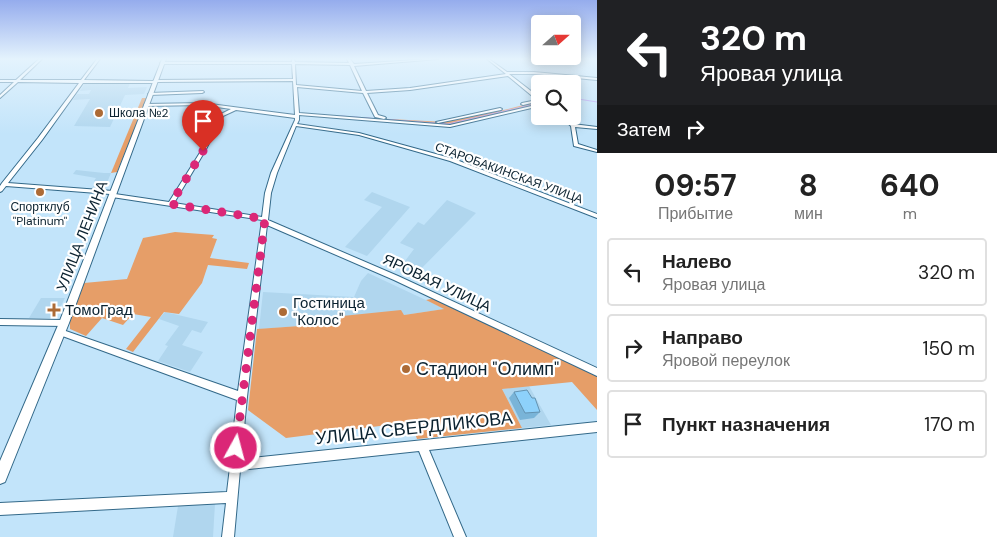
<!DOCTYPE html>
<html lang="ru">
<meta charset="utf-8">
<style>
body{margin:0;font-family:"DM Sans",sans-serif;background:#f2f2f2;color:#222;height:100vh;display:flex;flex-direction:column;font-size:19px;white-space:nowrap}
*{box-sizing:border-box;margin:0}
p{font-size:16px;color:#767676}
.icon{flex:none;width:28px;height:28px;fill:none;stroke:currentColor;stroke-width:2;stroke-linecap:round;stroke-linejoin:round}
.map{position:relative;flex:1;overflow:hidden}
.drawer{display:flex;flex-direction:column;background:#fff;width:400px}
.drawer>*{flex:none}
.banner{background:#202124;color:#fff;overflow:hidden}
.needle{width:32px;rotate:69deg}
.fabs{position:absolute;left:531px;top:15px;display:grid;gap:10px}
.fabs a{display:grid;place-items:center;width:50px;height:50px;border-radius:5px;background:#fff;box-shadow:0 2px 12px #0003;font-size:25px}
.pin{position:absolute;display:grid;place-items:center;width:42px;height:42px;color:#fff;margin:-51px -21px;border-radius:50% 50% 50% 0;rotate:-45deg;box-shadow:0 0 5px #0007}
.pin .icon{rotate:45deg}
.me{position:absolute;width:55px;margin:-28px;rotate:7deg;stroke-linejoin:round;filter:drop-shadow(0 0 4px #0008)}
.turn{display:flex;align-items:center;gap:18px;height:105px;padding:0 20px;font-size:22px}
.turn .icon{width:65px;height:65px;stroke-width:2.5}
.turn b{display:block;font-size:35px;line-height:42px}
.then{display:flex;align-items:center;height:48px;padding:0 20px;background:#0003;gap:10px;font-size:19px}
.eta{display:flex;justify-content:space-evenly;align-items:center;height:85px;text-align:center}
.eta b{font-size:30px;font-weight:700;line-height:35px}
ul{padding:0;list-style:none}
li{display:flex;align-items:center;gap:15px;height:68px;margin:0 10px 8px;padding:0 10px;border:2px solid #e0e0e0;border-radius:5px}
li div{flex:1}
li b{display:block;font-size:19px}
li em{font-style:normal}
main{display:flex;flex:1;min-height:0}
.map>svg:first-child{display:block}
.built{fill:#b0d6ee}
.green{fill:#e69e68}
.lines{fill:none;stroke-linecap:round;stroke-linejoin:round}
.stream{stroke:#b9a0f4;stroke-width:1}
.minor-casing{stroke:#336989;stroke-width:2}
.major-casing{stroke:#336989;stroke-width:2}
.minor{fill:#fff;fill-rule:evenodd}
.major{fill:#fff;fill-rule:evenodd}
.wall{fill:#79b4d8}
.building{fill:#8dd1fb;stroke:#6392b0}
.route{stroke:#db2777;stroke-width:9;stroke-dasharray:0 16.2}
.poi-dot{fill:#ad6b36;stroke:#fff;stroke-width:2}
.labels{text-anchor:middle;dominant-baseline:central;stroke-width:4.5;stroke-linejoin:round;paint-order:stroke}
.far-poi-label{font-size:12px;fill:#0b2230;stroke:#fff;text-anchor:start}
.far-street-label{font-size:12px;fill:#0b2230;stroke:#fff}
.street-label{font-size:15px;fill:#0b2230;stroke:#fff}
.poi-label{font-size:15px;fill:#0b2230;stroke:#fff;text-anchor:start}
.near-poi-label{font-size:18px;fill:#0b2230;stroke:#fff;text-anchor:start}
.near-street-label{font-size:18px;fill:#0b2230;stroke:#fff}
</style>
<main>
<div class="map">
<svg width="597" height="537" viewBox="0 0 597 537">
<rect width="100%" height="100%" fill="#c2e4fa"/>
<g class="built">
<polygon points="85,83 130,83 128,88 147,87 144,94 125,95 110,127 74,126 90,99 73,100 77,94 89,94 91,90 80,91"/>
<polygon points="76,170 104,173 111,173 104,190 91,189 97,182 94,181 96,178 73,174"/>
<polygon points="372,192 410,207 367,256 345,247 382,207 364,200"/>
<polygon points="447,200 476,213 414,276 399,269 414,249 400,243 418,222 424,225"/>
<polygon points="368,273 445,309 404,315 401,311 314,319 314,325 259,329 263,292 354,297 361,281"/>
<polygon points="41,298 65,298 55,318 29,318"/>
<polygon points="165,312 208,322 201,333 192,330 182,345 203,352 190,372 158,361 168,346 165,345 179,326 159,319"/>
<polygon points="529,386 551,425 522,428 502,389"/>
<polygon points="215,504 213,537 173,537 178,506"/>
</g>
<g class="green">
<polygon points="142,98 147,98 117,172 111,173"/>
<polygon points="538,101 540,105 449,126 335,116 445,122 508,109"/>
<polygon points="175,232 214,235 212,238 217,239 210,258 249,263 247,269 208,265 202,283 179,314 164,312 133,352 126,349 151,317 133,314 123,325 102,318 86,336 70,329 70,320 84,283 127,279 143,238"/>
<polygon points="435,298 597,374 597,410 572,382 502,389 522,428 417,439 411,422 286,438 248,410 257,329 314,325 313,319 401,310 404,315 444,309 426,300"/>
</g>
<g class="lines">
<g class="stream">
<polyline points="572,98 597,102"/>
<polyline points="341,116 448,124 539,103"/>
</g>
<defs>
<g id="minor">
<path d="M 39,59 L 42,59 L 20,80 L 81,80 L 97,59 L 100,59 L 84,80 L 153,81 L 155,80 L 293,79 L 292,64 L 162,64 L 160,63 L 162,62 L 292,62 L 292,59 L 294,59 L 295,62 L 349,63 L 347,59 L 350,59 L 354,64 L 430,59 L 438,59 L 354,66 L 366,91 L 410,88 L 506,74 L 487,59 L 489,59 L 507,72 L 534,72 L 597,78 L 597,80 L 534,74 L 509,74 L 540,98 L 540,101 L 523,105 L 521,104 L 522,103 L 537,100 L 508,76 L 410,90 L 367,93 L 378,115 L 385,117 L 386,118 L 384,119 L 375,117 L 363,93 L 297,87 L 299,113 L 450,125 L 540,104 L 540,106 L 450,127 L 299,115 L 299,120 L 297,124 L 359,133 L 454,159 L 597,214 L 597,218 L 450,161 L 359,135 L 296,126 L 277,173 L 271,193 L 268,220 L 398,276 L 597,368 L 597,376 L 394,280 L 267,225 L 247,397 L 241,459 L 597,422 L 597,432 L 429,450 L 466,537 L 454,537 L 419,451 L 240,470 L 234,537 L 222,537 L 226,503 L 0,515 L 0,503 L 227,492 L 230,467 L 229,465 L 230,461 L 237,400 L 57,334 L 56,332 L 57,330 L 60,329 L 238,391 L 262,220 L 112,197 L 110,196 L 110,194 L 6,186 L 2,191 L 0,192 L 0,186 L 2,183 L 38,138 L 79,83 L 18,82 L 0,98 L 0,95 L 14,82 L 0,82 L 0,80 L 16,80 ZM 295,64 L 350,65 L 362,91 L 296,85 ZM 293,81 L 295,115 L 203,103 L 145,104 L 144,105 L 146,106 L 203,105 L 231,109 L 219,115 L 201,151 L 169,202 L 115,194 L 115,192 L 113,191 L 8,183 L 42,140 L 83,83 L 155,83 L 157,82 ZM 236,110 L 295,118 L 295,120 L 271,173 L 265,193 L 262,217 L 174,203 L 205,151 L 223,116 Z"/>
<polygon points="203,91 204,92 202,93 150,95 148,94 150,93"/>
<polygon points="500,108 502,109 501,110 438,123 436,122"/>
<polygon points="560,116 565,116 573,124 597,127 597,129 575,127 578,144 597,150 597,152 574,146 571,126"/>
<polygon points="0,319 64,320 67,321 68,323 67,325 64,326 0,325"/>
</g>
<polygon id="major" points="162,59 166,59 69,323 5,482 0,484 0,461 59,323"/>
</defs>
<use href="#minor" class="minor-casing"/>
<use href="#major" class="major-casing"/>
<use href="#minor" class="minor"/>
<use href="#major" class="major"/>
</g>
<polygon class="wall" points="514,392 532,398 540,412 534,418 520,420 509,398"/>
<polygon class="building" points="527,390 532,398 535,398 540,412 525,413 514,392"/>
<linearGradient id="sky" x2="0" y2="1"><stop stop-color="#95aced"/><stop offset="0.44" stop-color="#e4f3fd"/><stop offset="1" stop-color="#e4f3fd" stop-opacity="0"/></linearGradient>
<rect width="597" height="134" fill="url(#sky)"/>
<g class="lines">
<polyline class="route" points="203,151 171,204 265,219 236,448"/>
</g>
<g class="poi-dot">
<circle cx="99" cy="113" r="5"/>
<circle cx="40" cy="192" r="5"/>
<path d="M51.5 302.5h5v5h5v5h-5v5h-5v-5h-5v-5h5z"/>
<circle cx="283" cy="312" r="5"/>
<circle cx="406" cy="369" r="5"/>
</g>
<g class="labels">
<g class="far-poi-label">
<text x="109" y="113">Школа №2</text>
<text x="40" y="207" text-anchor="middle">Спортклуб<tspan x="40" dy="14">"Platinum"</tspan></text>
</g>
<g class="far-street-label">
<text transform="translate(509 173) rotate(20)">СТАРОБАКИНСКАЯ УЛИЦА</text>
</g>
<g class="street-label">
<text transform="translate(82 236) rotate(-69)">УЛИЦА ЛЕНИНА</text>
<text transform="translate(437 283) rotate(25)">ЯРОВАЯ УЛИЦА</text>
</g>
<g class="poi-label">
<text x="293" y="303">Гостиница<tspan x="293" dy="17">"Колос"</tspan></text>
<text x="65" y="310">ТомоГрад</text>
</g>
<g class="near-poi-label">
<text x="416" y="369">Стадион "Олимп"</text>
</g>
<g class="near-street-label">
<text transform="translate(414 428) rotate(-6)">УЛИЦА СВЕРДЛИКОВА</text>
</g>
</g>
</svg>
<div class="fabs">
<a><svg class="needle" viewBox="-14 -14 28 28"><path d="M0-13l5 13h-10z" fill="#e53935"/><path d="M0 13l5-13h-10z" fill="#767676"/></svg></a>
<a><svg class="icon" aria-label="search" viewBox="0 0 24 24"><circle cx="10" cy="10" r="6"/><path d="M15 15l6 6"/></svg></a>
</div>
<div class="pin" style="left:203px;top:151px;background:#d93025"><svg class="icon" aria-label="arrive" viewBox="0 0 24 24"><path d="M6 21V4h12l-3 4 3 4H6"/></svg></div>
<svg class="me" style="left:236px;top:448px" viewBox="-20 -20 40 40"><circle r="17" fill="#db2777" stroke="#fff" stroke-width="3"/><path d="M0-11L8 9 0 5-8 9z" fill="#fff"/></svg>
</div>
<section class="drawer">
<div class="banner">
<div class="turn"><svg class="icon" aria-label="left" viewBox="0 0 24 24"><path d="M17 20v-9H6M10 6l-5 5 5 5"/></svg><div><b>320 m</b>Яровая улица</div></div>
<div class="then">Затем<svg class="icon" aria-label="right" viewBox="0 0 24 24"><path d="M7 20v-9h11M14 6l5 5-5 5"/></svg></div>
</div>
<div class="eta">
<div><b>09:57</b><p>Прибытие</p></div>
<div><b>8</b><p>мин</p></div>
<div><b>640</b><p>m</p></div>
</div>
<ul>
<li><svg class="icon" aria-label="left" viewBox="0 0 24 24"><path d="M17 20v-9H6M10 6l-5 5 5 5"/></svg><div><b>Налево</b><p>Яровая улица</p></div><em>320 m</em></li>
<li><svg class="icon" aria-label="right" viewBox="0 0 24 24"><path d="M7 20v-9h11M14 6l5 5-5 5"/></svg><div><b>Направо</b><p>Яровой переулок</p></div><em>150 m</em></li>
<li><svg class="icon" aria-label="arrive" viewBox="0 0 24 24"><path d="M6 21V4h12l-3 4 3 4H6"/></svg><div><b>Пункт назначения</b></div><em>170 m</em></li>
</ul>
</section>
</main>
